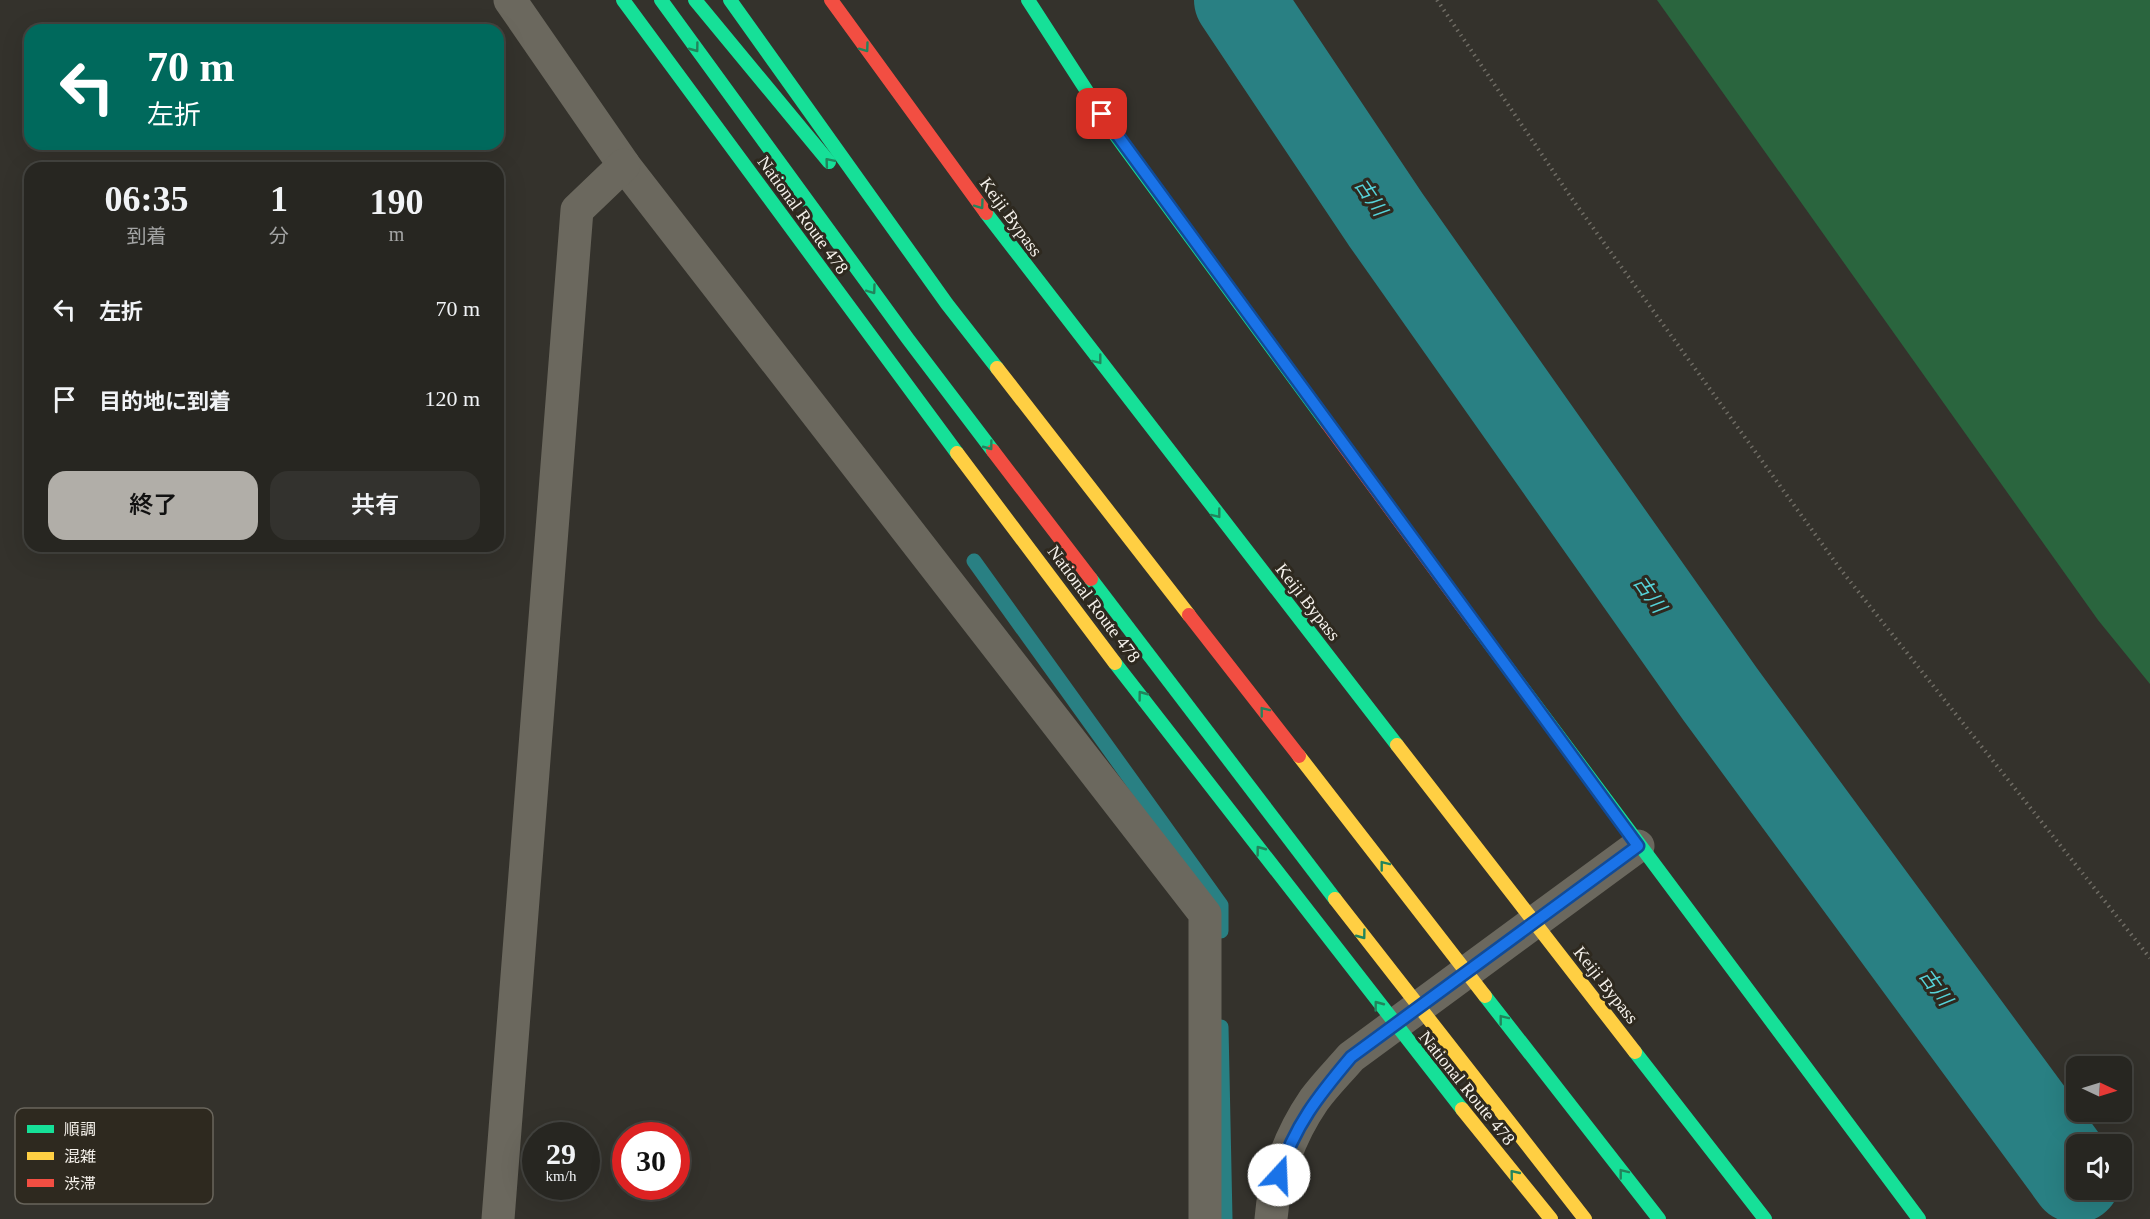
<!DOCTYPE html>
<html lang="ja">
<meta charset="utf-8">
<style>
body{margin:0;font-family:"Times New Roman","Noto Sans JP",serif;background:#33322e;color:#f1f3f6;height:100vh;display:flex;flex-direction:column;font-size:22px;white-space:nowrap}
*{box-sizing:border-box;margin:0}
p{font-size:20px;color:#a4a5a5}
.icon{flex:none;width:33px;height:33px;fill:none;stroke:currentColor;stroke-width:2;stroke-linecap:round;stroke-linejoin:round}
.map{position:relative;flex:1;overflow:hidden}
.side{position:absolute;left:24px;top:162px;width:480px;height:390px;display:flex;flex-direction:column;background:#272621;border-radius:18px;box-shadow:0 6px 24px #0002,0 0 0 2px #43433f}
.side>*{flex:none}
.banner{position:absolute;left:24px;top:24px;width:480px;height:126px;border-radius:18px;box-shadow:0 6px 24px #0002,0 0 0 2px #43433f;background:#00695c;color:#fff;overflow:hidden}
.needle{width:39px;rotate:94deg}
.fabs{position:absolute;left:2066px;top:1056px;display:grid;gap:12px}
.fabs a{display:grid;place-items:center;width:66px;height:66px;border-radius:12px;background:#272621;box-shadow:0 6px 24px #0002,0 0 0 2px #43433f;font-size:30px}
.speed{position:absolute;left:522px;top:1122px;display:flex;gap:12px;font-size:30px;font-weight:700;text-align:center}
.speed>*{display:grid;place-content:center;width:78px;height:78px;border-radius:50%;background:#272621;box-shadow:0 6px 24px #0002,0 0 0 2px #43433f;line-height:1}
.speed small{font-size:15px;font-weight:400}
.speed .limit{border:9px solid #d22;background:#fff;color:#111}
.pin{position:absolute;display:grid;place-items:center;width:51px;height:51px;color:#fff;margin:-26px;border-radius:12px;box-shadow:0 3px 9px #0006}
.me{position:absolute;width:66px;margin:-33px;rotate:20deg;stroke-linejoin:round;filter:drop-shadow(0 0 4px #0008)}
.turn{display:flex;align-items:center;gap:21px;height:126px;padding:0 24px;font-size:27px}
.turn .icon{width:78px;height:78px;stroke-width:2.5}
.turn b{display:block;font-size:42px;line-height:51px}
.eta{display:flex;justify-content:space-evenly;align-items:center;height:102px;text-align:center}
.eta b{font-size:36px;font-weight:600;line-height:42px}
.button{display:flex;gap:12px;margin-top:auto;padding:12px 24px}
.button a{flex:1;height:69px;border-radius:18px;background:#b1aea8;color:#111;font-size:24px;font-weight:600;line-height:69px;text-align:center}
.button a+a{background:#33322e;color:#f1f3f6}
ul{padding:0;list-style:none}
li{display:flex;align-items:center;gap:18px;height:90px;padding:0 24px}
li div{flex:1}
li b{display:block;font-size:22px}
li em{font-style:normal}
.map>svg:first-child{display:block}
.green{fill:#2a653e}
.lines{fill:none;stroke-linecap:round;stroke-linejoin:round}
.stream{stroke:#298083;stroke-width:15}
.river{stroke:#298083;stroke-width:90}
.path{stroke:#706d65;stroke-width:4;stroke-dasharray:1.5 4.5;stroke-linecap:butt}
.street{stroke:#6b685e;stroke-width:33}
.fast{stroke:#16e098;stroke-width:14}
.slow{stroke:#ffcf43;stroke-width:14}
.jam{stroke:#f24e42;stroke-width:14}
.fast-bridge{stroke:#16e098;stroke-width:14}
.slow-bridge{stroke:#ffcf43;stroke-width:14}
.jam-bridge{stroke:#f24e42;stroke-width:14}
.oneway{stroke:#22845c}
.route-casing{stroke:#114b97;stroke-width:15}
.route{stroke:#1a73e8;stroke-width:10}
.labels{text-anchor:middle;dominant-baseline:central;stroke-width:6;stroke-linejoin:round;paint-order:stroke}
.street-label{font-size:18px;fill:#f4f0ea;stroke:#2e291f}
.water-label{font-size:20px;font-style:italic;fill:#56d3d9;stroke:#2e291f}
.key{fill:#2e291f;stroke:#69655c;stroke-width:1.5}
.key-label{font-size:16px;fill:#f4f0ea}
</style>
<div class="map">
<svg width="2150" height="1219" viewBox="0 0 2150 1219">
<rect width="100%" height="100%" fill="#34322c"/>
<polygon class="green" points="1657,0 2150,0 2150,684 2098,620"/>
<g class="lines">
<g class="stream">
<polyline points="974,561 1221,905 1221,931"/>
<polyline points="1221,1027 1225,1219"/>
</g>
<polyline class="river" points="1239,0 1386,220 1720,694 2076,1178"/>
<polyline class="path" points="1437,0 1570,196 1841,570 2150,958"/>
<g class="street">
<polyline points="510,0 624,165 1205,914 1205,1219"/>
<polyline points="498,1219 577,210 624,165"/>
<path d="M 1271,1219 C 1274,1178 1290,1135 1314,1100 C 1325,1085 1339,1071 1351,1057 L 1638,846"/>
</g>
<g class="fast">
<polyline points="623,0 957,453"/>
<polyline points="661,0 908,339 993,451"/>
<polyline points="695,0 829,162"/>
<polyline points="1028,0 1114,133 1327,423"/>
<polyline points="1091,579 1335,899"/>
<polyline points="1475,624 1919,1219"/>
<polyline points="1115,663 1462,1109"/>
</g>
<g class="slow">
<polyline points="957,453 1115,663"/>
<polyline points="1335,899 1585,1219"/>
<polyline points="1462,1109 1551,1219"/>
</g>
<g class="jam">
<polyline points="1327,423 1475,624"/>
<polyline points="993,451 1091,579"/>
</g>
<g class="fast-bridge">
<polyline points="730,0 947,304 997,368"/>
<polyline points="986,213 1397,745"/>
<polyline points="1485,996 1659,1219"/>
<polyline points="1635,1052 1765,1219"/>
</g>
<g class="slow-bridge">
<polyline points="997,368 1189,615"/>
<polyline points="1397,745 1635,1052"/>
<polyline points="1299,756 1485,996"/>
</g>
<g class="jam-bridge">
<polyline points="831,0 986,213"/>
<polyline points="1189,615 1299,756"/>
</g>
</g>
<defs><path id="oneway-chevron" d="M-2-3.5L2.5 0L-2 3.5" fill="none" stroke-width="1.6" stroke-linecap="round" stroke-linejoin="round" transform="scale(1.5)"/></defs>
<g class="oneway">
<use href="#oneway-chevron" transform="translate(695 48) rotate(53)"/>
<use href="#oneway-chevron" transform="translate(865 48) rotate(54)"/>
<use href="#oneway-chevron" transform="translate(829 162) rotate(-130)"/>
<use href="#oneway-chevron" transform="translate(980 205) rotate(54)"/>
<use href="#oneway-chevron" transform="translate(872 290) rotate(54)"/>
<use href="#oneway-chevron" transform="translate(1098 360) rotate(52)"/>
<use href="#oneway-chevron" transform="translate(989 446) rotate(53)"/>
<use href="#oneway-chevron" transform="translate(1217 514) rotate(52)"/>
<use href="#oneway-chevron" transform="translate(1142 695) rotate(-127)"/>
<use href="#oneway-chevron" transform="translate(1264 711) rotate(-128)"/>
<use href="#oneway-chevron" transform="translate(1260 850) rotate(-127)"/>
<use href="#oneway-chevron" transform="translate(1384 865) rotate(-128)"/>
<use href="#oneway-chevron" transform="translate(1362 935) rotate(53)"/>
<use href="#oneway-chevron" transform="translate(1378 1005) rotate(-127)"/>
<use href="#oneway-chevron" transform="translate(1503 1019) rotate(-128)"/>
<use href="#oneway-chevron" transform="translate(1623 1173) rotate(-128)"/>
<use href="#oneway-chevron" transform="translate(1514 1174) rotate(-129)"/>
</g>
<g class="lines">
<defs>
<path id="route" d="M 1102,114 L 1638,846 L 1351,1057 C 1319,1095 1294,1126 1279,1175"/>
</defs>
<use href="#route" class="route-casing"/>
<use href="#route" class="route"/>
</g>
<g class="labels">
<g class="street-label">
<text transform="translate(803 215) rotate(54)">National Route 478</text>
<text transform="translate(1011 217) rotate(54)">Keiji Bypass</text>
<text transform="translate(1308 602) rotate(52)">Keiji Bypass</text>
<text transform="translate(1094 604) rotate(53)">National Route 478</text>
<text transform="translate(1606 985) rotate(52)">Keiji Bypass</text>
<text transform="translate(1467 1088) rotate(51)">National Route 478</text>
</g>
<g class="water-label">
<text transform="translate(1371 197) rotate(56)">古川</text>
<text transform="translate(1650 594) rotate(55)">古川</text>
<text transform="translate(1936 987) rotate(54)">古川</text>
</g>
</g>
<rect x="15" y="1108" width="198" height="96" rx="9" class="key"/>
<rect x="27" y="1125" width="27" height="8" fill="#16e098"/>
<rect x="27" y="1152" width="27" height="8" fill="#ffcf43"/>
<rect x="27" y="1179" width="27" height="8" fill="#f24e42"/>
<g class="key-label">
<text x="64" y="1135">順調</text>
<text x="64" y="1162">混雑</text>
<text x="64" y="1189">渋滞</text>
</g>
</svg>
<div class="fabs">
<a><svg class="needle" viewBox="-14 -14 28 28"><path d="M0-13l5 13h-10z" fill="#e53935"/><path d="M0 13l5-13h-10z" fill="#a4a5a5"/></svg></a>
<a><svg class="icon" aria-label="sound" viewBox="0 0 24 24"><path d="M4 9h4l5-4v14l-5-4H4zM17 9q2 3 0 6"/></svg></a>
</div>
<div class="speed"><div>29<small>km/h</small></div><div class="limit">30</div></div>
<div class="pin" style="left:1102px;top:114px;background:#d93025"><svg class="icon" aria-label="arrive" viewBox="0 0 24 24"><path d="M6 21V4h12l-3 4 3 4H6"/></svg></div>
<svg class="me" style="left:1279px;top:1175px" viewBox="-20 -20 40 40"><circle r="19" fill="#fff"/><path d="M0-13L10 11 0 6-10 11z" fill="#1a73e8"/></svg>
<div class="banner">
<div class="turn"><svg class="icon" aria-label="left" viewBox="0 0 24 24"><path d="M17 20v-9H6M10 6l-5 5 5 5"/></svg><div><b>70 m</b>左折</div></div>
</div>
<section class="side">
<div class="eta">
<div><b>06:35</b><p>到着</p></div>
<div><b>1</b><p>分</p></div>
<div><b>190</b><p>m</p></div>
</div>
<ul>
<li><svg class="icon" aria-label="left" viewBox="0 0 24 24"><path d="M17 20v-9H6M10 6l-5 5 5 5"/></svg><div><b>左折</b></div><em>70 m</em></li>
<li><svg class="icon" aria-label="arrive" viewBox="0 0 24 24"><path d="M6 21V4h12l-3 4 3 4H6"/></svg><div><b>目的地に到着</b></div><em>120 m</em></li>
</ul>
<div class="button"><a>終了</a><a>共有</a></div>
</section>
</div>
